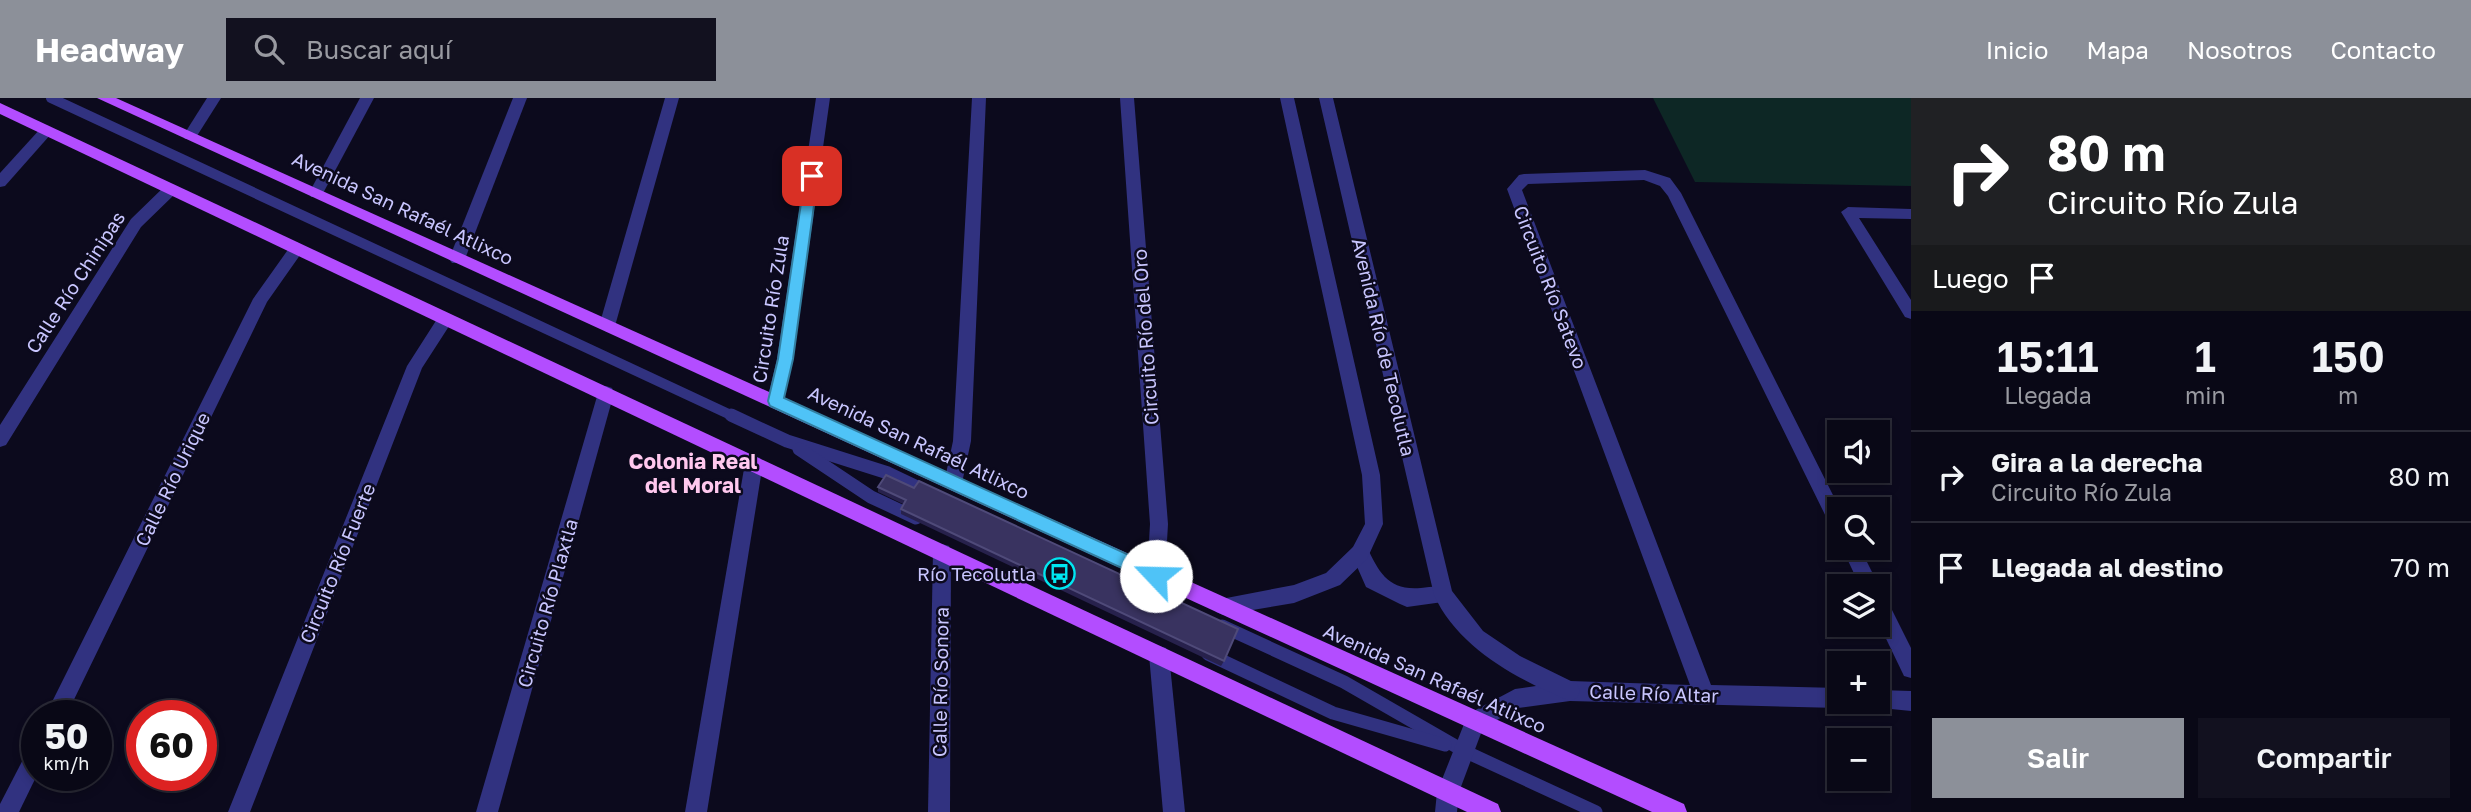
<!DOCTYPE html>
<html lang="es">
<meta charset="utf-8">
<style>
body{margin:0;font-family:"Golos Text",sans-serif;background:#12111f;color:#f1f3f6;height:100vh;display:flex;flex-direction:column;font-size:26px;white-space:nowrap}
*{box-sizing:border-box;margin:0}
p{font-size:23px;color:#999aa1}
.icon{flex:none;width:38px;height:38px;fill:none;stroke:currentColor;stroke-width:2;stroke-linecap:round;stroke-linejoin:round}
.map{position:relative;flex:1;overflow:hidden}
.sheet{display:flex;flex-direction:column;background:#090816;width:560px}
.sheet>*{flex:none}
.hud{background:#202124;color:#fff;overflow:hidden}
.controls{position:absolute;left:1827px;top:322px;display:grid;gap:14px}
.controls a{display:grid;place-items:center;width:63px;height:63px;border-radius:0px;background:#090816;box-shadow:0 4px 10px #0003,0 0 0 2px #292935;font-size:35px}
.speed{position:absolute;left:21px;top:602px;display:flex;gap:14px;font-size:35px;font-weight:700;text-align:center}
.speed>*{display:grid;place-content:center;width:91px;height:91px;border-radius:50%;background:#090816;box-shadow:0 4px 10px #0003,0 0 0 2px #292935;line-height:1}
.speed small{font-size:18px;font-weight:400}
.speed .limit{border:10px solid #d22;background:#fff;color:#111}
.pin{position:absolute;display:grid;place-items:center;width:60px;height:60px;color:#fff;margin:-30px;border-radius:14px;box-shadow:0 4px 10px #0006}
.me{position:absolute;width:77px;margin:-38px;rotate:294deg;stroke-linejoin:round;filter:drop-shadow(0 0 5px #0008)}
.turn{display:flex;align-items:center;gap:24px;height:147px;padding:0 21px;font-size:32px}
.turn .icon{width:91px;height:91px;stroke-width:2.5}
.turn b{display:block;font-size:49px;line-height:60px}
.then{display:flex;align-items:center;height:66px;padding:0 21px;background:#0003;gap:14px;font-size:26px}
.eta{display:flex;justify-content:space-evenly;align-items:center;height:119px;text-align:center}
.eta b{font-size:42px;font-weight:600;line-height:49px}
.action{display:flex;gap:14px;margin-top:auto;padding:14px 21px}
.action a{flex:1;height:80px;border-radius:0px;background:#8c9099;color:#fff;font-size:28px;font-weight:600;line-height:80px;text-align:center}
.action a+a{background:#12111f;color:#f1f3f6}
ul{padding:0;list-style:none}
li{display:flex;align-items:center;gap:21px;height:91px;padding:0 21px;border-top:2px solid #292935}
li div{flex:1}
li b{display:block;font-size:26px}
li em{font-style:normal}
header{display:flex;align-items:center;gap:42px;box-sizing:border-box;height:98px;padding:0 35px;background:#8c9099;color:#fff}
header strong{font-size:33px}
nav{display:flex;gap:38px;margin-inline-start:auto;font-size:24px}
.search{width:490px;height:63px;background:#12111f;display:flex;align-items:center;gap:18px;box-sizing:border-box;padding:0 24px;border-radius:0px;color:#999aa1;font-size:26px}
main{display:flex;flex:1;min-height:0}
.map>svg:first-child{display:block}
.green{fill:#0d2725}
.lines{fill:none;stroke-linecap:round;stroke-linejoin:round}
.service-far1{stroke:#313280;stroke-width:10}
.service{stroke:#313280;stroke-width:13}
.minor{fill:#313280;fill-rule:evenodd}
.tertiary{fill:#313280;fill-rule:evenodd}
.primary{fill:#b34dff;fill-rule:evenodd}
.wall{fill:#27214c}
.building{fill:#393360;stroke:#4f4a79;stroke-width:2}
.route{fill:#4fc3f7;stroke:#337fa1;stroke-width:2}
.labels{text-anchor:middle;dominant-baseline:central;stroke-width:5;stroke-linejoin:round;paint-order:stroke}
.street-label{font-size:19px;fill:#c9c6ff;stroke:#0c0a1d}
.poi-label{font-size:19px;fill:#c9c6ff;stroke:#0c0a1d;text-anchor:end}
.neighbourhood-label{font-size:21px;font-weight:bold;fill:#ffc8ee;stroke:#0c0a1d}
</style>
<header>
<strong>Headway</strong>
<div class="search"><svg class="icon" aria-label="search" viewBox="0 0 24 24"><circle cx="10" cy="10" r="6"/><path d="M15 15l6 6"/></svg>Buscar aquí</div>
<nav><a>Inicio</a><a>Mapa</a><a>Nosotros</a><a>Contacto</a></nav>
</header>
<main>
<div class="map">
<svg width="1911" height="714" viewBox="0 0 1911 714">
<rect width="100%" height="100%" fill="#0c0a1d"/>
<polygon class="green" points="1653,0 1911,0 1911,88 1695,84"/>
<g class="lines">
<polyline class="service-far1" points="51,0 735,319"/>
<g class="service">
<polyline points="731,317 787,343 888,375 928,394"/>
<polyline points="799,351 871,399 916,420"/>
<polyline points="1222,528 1344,584 1464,653 1596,714"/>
<polyline points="1208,556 1333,615 1445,647"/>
</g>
<g class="minor">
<polygon points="207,0 221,0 195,41 185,41 183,38"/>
<polygon points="360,0 374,0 321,99 311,99 309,95"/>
<polygon points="513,0 527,0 465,161 462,165 452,165 449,161"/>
<polygon points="665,0 679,0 615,228 607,234 599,228"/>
<polygon points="816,0 830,0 793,261 783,303 781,308 769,308 767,303 777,261"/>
<polygon points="972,0 986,0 971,343 962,385 959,390 953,393 947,390 944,385 953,343"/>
<polygon points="1120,0 1134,0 1168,426 1165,478 1163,484 1156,486 1149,484 1147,478 1150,426"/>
<polygon points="46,28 53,33 51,36 5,88 0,89 0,75 41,30"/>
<polygon points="1645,72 1670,80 1681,95 1840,411 1839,435 1833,433 1668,98 1660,88 1644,82 1528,86 1522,92 1711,587 1839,590 1839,604 1847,604 1839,610 1570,603 1518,610 1483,630 1459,694 1457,714 1435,714 1437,694 1468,616 1515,591 1570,583 1690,587 1507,91 1519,77 1524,76"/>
<polygon points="171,86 178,91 176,95 141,129 6,347 0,349 0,327 131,121 166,87"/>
<polygon points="1848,109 1911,111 1911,121 1859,120 1911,202 1911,221 1905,219 1841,114"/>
<polygon points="297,144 305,150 267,204 66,618 45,618 253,201 292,146"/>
<polygon points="445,216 453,222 422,270 250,714 228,714 407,268 439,218"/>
<polygon points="606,288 612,290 614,295 498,714 476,714 598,295 600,290"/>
<polygon points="754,358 760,360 763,365 707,714 685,714 745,365 748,360"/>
<polygon points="942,446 949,448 951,454 950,714 928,714 933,454 935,448"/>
<path d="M 1360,447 L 1367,449 C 1379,475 1389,493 1421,490 C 1431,489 1440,487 1450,491 L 1452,497 L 1450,503 L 1407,509 L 1400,506 L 1366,489 L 1351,455 L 1353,449 Z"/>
<polygon points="1842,450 1860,450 1879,488 1878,492 1878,488 1860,488"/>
<polygon points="1878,495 1885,498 1911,550 1911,580 1904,578 1878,524"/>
<polygon points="1159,548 1166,550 1169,557 1185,714 1163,714 1149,557 1152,550"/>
<polygon points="1878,592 1911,593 1911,613 1871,609 1869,604 1878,604"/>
<polygon points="37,645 37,677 19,714 0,714 0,706 30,648"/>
</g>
<g class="tertiary">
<polygon points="1280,0 1294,0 1380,377 1383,426 1367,461 1340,487 1294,505 1223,517 1216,514 1213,508 1216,502 1294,487 1326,475 1353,449 1365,426 1362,377"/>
<path d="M 1319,0 L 1333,0 L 1452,493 L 1483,533 L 1520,558 L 1577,586 L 1580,593 L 1577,600 L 1570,603 C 1518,582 1458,550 1434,497 Z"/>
</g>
<g class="primary">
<polygon points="97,0 116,0 1684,706 1687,714 1652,714"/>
<polygon points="0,5 1498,706 1501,714 1467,714 0,16"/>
</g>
</g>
<polygon class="wall" points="886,377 1224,563 1221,568 901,416 901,411 903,406 878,394 878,389"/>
<polygon class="building" points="886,377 914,390 919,383 1238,531 1224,563 901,411 906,402 878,389"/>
<polygon class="route" points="812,74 818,78 793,261 784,300 1162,472 1164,478 1162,483 1150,483 770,308 768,303 778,261 805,78"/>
<defs>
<symbol id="bus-ring" viewBox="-11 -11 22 22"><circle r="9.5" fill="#0c0a1d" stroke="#00e6f1" stroke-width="1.5"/><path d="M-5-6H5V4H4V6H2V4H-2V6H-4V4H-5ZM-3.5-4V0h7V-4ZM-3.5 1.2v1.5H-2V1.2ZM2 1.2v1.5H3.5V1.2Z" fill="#00e6f1"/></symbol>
</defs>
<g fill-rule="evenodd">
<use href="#bus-ring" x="1042" y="458" width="35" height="35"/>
</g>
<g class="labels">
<g class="street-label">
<text transform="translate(403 110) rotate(25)">Avenida San Rafaél Atlixco</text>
<text transform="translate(75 184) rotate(-57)">Calle Río Chinipas</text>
<text transform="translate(1551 189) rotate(69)">Circuito Río Satevo</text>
<text transform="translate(770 211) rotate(-81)">Circuito Río Zula</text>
<text transform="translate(1145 239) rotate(-94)">Circuito Río del Oro</text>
<text transform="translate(1384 249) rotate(77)">Avenida Río de Tecolutla</text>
<text transform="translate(919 344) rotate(25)">Avenida San Rafaél Atlixco</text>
<text transform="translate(172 381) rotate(-64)">Calle Río Urique</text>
<text transform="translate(337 465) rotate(-68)">Circuito Río Fuerte</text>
<text transform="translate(547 505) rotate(-74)">Circuito Río Plaxtla</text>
<text transform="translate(1435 580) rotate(24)">Avenida San Rafaél Atlixco</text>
<text transform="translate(940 584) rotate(-89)">Calle Río Sonora</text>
<text transform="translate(1654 595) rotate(2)">Calle Río Altar</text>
</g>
<g class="poi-label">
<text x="1036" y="475">Río Tecolutla</text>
</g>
<g class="neighbourhood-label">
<text x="693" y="363">Colonia Real<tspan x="693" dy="24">del Moral</tspan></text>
</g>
</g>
</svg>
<div class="controls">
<a><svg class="icon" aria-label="sound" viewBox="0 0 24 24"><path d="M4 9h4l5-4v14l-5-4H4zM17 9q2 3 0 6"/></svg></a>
<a><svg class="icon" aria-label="search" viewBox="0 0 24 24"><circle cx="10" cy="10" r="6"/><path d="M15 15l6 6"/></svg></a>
<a><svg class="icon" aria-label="layers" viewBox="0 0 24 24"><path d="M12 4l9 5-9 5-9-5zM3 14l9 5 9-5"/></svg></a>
<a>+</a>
<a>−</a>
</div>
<div class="speed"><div>50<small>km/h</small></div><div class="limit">60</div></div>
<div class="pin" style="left:812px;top:78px;background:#d93025"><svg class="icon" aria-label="arrive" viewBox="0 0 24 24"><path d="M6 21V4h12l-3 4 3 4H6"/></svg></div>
<svg class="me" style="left:1156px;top:478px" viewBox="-20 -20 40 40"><circle r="19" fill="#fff"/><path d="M0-13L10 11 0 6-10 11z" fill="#4fc3f7"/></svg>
</div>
<section class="sheet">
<div class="hud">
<div class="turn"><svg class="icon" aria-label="right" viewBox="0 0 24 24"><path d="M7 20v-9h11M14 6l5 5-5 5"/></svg><div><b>80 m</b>Circuito Río Zula</div></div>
<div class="then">Luego<svg class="icon" aria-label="arrive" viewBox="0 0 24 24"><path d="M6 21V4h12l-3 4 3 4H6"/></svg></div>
</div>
<div class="eta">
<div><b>15:11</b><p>Llegada</p></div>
<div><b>1</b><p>min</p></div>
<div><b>150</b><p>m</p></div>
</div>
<ul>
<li><svg class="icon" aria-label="right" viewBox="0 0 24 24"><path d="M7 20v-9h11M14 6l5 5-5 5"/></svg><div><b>Gira a la derecha</b><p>Circuito Río Zula</p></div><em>80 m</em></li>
<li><svg class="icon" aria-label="arrive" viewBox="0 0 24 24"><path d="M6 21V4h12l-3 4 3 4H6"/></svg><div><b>Llegada al destino</b></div><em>70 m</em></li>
</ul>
<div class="action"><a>Salir</a><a>Compartir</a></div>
</section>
</main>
